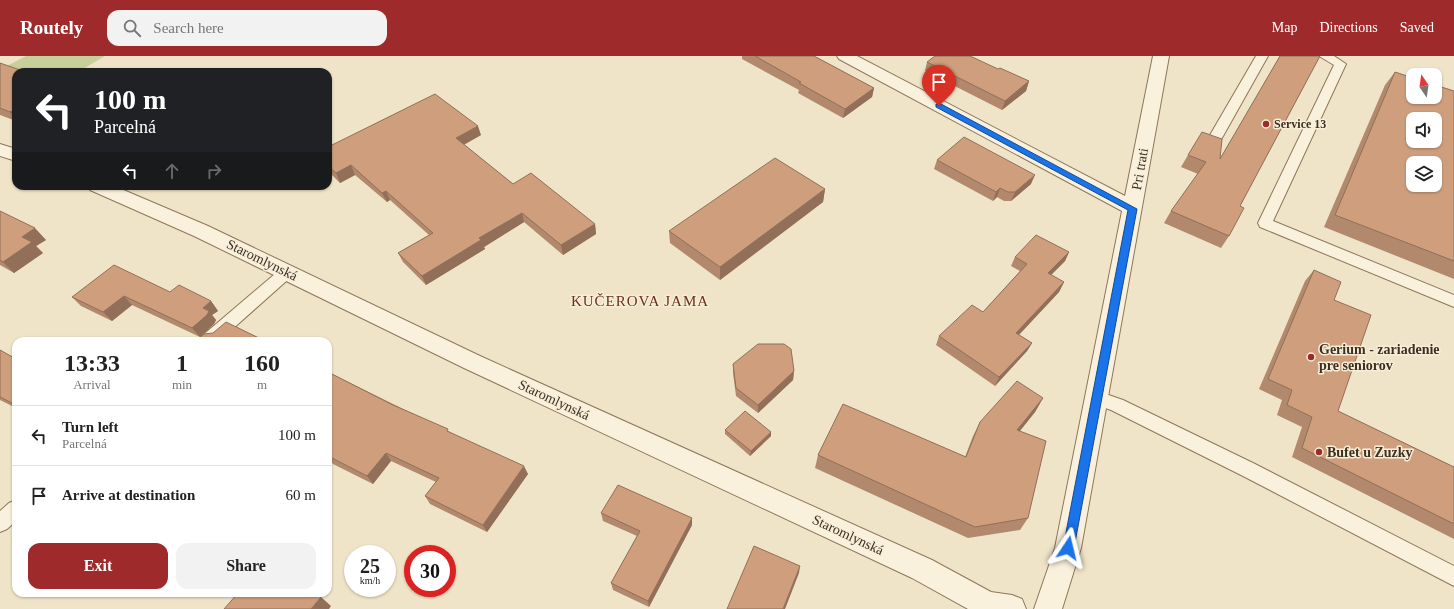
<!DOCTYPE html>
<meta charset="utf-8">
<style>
body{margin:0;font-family:Georgia,serif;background:#f2f2f2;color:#222;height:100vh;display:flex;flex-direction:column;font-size:15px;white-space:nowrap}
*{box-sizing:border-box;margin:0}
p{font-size:13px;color:#767676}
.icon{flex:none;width:22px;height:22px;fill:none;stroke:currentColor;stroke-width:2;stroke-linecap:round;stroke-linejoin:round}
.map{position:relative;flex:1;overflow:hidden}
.side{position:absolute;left:12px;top:281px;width:320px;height:260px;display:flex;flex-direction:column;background:#fff;border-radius:12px;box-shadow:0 1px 3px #0004}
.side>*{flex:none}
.top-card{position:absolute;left:12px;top:12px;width:320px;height:122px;border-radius:12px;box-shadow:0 1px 3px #0004;background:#202124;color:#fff;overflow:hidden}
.needle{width:26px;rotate:347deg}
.controls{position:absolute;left:1406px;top:12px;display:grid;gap:8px}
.controls a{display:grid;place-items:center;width:36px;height:36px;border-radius:8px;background:#fff;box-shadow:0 1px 3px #0004;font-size:20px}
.speed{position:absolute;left:344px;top:489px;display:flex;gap:8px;font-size:20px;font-weight:700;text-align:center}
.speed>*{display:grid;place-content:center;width:52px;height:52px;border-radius:50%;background:#fff;box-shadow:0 1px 3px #0004;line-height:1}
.speed small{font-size:10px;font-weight:400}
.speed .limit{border:6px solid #d22;background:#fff;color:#111}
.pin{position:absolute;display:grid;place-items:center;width:34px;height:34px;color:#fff;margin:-41px -17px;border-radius:50% 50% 50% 0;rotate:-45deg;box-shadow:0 0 4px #0007}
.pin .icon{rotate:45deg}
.me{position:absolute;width:44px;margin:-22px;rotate:10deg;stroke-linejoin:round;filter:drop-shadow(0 0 3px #0008)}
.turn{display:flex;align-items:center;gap:14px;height:84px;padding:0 16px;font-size:18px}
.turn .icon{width:52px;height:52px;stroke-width:2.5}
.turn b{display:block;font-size:28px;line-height:34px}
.lanes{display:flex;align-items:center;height:38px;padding:0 16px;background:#0003;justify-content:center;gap:20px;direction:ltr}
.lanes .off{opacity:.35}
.eta{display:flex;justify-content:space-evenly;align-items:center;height:68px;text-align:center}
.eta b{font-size:24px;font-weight:700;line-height:28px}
.action{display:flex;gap:8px;margin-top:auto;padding:8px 16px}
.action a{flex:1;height:46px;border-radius:12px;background:#9e2a2b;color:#fff;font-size:16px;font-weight:700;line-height:46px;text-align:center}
.action a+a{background:#f2f2f2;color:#222}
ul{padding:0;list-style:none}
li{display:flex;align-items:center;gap:12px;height:60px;padding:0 16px;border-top:1px solid #e0e0e0}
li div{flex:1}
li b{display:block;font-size:15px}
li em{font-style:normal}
header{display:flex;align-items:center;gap:24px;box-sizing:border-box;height:56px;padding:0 20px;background:#9e2a2b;color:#fff}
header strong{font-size:19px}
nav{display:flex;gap:22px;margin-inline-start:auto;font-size:14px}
.search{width:280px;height:36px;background:#f2f2f2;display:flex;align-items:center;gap:10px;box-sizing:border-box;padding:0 14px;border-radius:12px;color:#767676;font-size:15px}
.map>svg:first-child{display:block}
.green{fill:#c9cf9b}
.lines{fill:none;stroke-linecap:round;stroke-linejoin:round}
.lane-casing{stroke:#8d765c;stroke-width:2}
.street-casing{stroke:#8d765c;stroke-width:2}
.lane{fill:#faf1dc;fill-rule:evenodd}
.street{fill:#faf1dc;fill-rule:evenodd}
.wall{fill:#b2896c}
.shaded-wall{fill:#916f58}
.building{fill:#cf9f7d;stroke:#916f58;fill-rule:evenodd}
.route{fill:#1a73e8;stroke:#114b97}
.poi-dot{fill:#9e2a2b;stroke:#f7eed8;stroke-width:1.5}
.labels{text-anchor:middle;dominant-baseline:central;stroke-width:3;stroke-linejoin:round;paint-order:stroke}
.far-poi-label{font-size:12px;font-weight:bold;fill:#3d2e20;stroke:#f7eed8;text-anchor:start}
.street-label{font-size:14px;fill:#3d2e20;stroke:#f7eed8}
.poi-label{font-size:14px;font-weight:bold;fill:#3d2e20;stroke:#f7eed8;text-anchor:start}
.neighbourhood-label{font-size:15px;letter-spacing:1px;fill:#6b2e1e;stroke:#f7eed8}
</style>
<header>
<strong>Routely</strong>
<div class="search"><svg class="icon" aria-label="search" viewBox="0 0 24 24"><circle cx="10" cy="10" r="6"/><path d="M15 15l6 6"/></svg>Search here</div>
<nav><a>Map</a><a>Directions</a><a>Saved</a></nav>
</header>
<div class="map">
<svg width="1454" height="553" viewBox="0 0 1454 553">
<rect width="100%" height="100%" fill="#f0e4c8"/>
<polygon class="green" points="26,0 105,0 78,16 16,16 1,13"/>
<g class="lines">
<defs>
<g id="lane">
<polygon points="1256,0 1268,0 1218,89 1213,90 1208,89 1206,86"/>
<polygon points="1319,0 1334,0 1346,8 1273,165 1454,239 1454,251 1260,171 1258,167 1334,9"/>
<polygon points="287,210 292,212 295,216 292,220 219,285 200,285 202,280 282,212"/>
<polygon points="1097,335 1123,344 1255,408 1454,510 1454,530 1243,420 1111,354 1091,347 1088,342 1091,337"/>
<polygon points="16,444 16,465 7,473 0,476 0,455 9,447"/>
</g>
<g id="street">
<polygon points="837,0 857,0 1125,140 1153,0 1169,0 1081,492 1062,553 1034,553 1055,492 1122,155 839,3"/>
<polygon points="0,88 16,93 16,105 0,100"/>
<polygon points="88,130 114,130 208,170 480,300 932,504 991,536 1012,539 1022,543 1026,553 968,553 912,522 464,312 194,180 90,134"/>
</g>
</defs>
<use href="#lane" class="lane-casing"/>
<use href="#street" class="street-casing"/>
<use href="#lane" class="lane"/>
<use href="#street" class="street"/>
</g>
<g class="wall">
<polygon points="742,0 814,0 874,32 872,41 843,62 798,37 799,34 742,3"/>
<polygon points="1280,0 1320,0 1240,150 1229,180 1221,192 1164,167 1171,155 1198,118 1181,111 1188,99 1220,103"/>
<polygon points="927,6 998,13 1029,25 1026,35 1002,54 925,15"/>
<polygon points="0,7 16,16 16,65 0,59"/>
<polygon points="1395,16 1454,35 1454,223 1324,171 1385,29"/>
<polygon points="481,79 464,89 513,128 595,168 596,178 563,199 524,166 484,191 485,193 426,229 403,206 398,197 429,179 390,144 387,146 355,119 340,127 328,115 328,91"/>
<polygon points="937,104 1031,128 1011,145 1004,145 997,141 993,145 934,113"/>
<polygon points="825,133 823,146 720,224 670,187 669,175"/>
<polygon points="0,155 46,184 36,190 43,197 14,217 0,209"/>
<polygon points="1069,196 1065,205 1051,219 1064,226 1059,236 1019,279 1032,287 1027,295 995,330 936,289 939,280 983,256 1020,215 1011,210 1015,201"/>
<polygon points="1314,214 1334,244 1338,355 1454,411 1454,483 1292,401 1302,371 1277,359 1282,344 1259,333 1305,225"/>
<polygon points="170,236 211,245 218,255 212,259 216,264 214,268 200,281 132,249 112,265 81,250 72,241"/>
<polygon points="0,294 16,303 16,352 0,344"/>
<polygon points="733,308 794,315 793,324 758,357 736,340 733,317"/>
<polygon points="328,316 450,376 528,418 487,476 430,448 425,440 436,426 391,405 373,428 333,408 328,401"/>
<polygon points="1043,342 1035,356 1020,375 1028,462 1020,474 968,482 815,412 818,399 965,401 973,380 980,366"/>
<polygon points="725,374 771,380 750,400 725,378"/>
<polygon points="601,457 692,462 692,469 649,551 613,534 611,527 637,480 603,465"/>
</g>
<g class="shaded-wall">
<polygon points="1029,25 1026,35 1002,54 1005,45"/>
<polygon points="874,32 872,41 843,62 845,53"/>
<polygon points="16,53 16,63 10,56"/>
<polygon points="478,70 481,79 459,91 456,82"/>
<polygon points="351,109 355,119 340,127 336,117"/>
<polygon points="1035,119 1031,128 1011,145 1015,136"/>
<polygon points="1000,132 997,141 993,145 996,136"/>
<polygon points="825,133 823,146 720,224 720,211"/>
<polygon points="386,135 390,144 387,146 382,137"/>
<polygon points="522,157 524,166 484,191 485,193 426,229 422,220 479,182"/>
<polygon points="595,168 596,178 563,199 561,189"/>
<polygon points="35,172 46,184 36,190 43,197 14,217 3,206 22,181"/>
<polygon points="1069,196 1065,205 1044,226 1048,217"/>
<polygon points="1064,226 1059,236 1012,286 1016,277"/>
<polygon points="124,240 132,249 112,265 103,256"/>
<polygon points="211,245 218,255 212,259 216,264 214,268 200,281 192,272 203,252"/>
<polygon points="1032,287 1027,295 995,330 999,321"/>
<polygon points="794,315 793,324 758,357 758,349"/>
<polygon points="1043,342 1035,356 1010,387 1017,374"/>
<polygon points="771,376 771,380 750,400 751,395"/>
<polygon points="386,397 391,405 373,428 367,420"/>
<polygon points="524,410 528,418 487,476 483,469"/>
<polygon points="692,462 692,469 649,551 648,545"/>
<polygon points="800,510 799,517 785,553 783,553"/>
<polygon points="321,541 331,550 329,553 311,553"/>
</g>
<g class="building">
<polygon points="755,0 814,0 874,32 845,53 799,27 801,26"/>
<polygon points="935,0 970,0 998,13 1000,12 1029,25 1005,45 927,6"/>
<polygon points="1280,0 1320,0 1240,150 1244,152 1229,180 1171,155 1206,106 1188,99 1202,76 1222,83 1220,103"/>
<polygon points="0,7 26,16 16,16 16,53 10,56 0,52"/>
<path d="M 1395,16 L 1413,22 L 1413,41 L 1435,41 L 1435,29 L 1454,35 L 1454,205 L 1335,159 ZM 1413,63 L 1435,63 L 1435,85 L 1413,85 ZM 1413,107 L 1435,107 L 1435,129 L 1413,129 Z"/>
<polygon points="435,38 478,70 456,82 513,128 531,117 595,168 561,189 522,157 479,182 481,184 422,220 398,197 433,177 386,135 382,137 351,109 336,117 328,110 328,91"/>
<polygon points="964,81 1035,119 1015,136 1008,136 1000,132 996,136 937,104"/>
<polygon points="775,102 825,133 720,211 669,175"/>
<polygon points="0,155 35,172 22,181 32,186 3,206 0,204"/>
<polygon points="1036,179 1069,196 1048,217 1064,226 1016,277 1032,287 999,321 939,280 972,249 983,256 1027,208 1015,201"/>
<polygon points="114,209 170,236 179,229 211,245 203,252 209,255 207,259 192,272 124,240 103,256 72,241"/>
<polygon points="1314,214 1341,226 1334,244 1371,259 1338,355 1454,411 1454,468 1302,392 1312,361 1287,349 1292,334 1268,323"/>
<polygon points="226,266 265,285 196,285 204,278 213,277"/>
<polygon points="758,288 784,288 791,293 794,315 758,349 736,332 733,308"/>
<polygon points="0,294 16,303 16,349 0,341"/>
<polygon points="328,316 393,349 448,373 447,375 524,410 483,469 425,440 439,422 386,397 367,420 328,400 328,398 331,395 328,393"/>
<polygon points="1017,325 1043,342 1017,374 1046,385 1028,462 975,471 818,399 843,348 966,401 980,366"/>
<polygon points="745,355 771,376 751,395 725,374"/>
<polygon points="618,429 692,462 648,545 611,527 640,475 601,457"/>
<polygon points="754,490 800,510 783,553 727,553"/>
<polygon points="238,537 313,537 321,541 311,553 224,553"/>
</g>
<polygon class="route" points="936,48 941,48 1137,153 1074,492 1072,496 1068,498 1065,496 1063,492 1128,154 936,51"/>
<g class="poi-dot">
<circle cx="1266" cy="68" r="4"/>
<circle cx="1311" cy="301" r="4"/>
<circle cx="1319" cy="396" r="4"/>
</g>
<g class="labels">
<g class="far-poi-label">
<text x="1274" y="68">Service 13</text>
</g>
<g class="street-label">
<text transform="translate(1140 113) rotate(-80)">Pri trati</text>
<text transform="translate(262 204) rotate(26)">Staromlynská</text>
<text transform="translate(554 344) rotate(25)">Staromlynská</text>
<text transform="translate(848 479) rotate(25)">Staromlynská</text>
</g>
<g class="poi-label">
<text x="1319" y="293">Gerium - zariadenie<tspan x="1319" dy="16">pre seniorov</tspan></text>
<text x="1327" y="396">Bufet u Zuzky</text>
</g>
<g class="neighbourhood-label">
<text x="640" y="245">KUČEROVA JAMA</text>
</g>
</g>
</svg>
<div class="controls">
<a><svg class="needle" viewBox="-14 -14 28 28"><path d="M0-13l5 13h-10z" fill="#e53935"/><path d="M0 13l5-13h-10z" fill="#767676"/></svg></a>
<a><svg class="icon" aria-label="sound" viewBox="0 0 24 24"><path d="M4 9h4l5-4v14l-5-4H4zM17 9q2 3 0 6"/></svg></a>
<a><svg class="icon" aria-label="layers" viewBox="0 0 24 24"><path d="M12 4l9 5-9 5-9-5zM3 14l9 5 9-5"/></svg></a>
</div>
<div class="speed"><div>25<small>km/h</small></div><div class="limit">30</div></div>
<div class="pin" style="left:939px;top:50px;background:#d93025"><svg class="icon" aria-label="arrive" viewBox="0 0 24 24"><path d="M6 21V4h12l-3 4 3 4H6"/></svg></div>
<svg class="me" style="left:1068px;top:492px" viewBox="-20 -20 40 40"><path d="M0-17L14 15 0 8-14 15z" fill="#1a73e8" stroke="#fff" stroke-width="4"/></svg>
<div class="top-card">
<div class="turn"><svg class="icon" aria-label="left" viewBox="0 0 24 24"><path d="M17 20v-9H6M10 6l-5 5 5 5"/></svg><div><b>100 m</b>Parcelná</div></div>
<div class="lanes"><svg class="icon" aria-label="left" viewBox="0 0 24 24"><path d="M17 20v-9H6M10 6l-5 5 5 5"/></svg><svg class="icon off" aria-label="ahead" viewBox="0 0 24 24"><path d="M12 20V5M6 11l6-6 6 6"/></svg><svg class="icon off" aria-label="right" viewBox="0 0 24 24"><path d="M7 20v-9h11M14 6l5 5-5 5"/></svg></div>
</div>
<section class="side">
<div class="eta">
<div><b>13:33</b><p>Arrival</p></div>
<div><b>1</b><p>min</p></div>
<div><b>160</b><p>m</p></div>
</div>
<ul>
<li><svg class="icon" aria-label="left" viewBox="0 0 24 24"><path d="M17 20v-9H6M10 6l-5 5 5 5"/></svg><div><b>Turn left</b><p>Parcelná</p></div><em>100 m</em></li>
<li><svg class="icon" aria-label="arrive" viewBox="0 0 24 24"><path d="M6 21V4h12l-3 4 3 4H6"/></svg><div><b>Arrive at destination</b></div><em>60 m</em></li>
</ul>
<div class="action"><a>Exit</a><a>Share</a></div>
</section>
</div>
